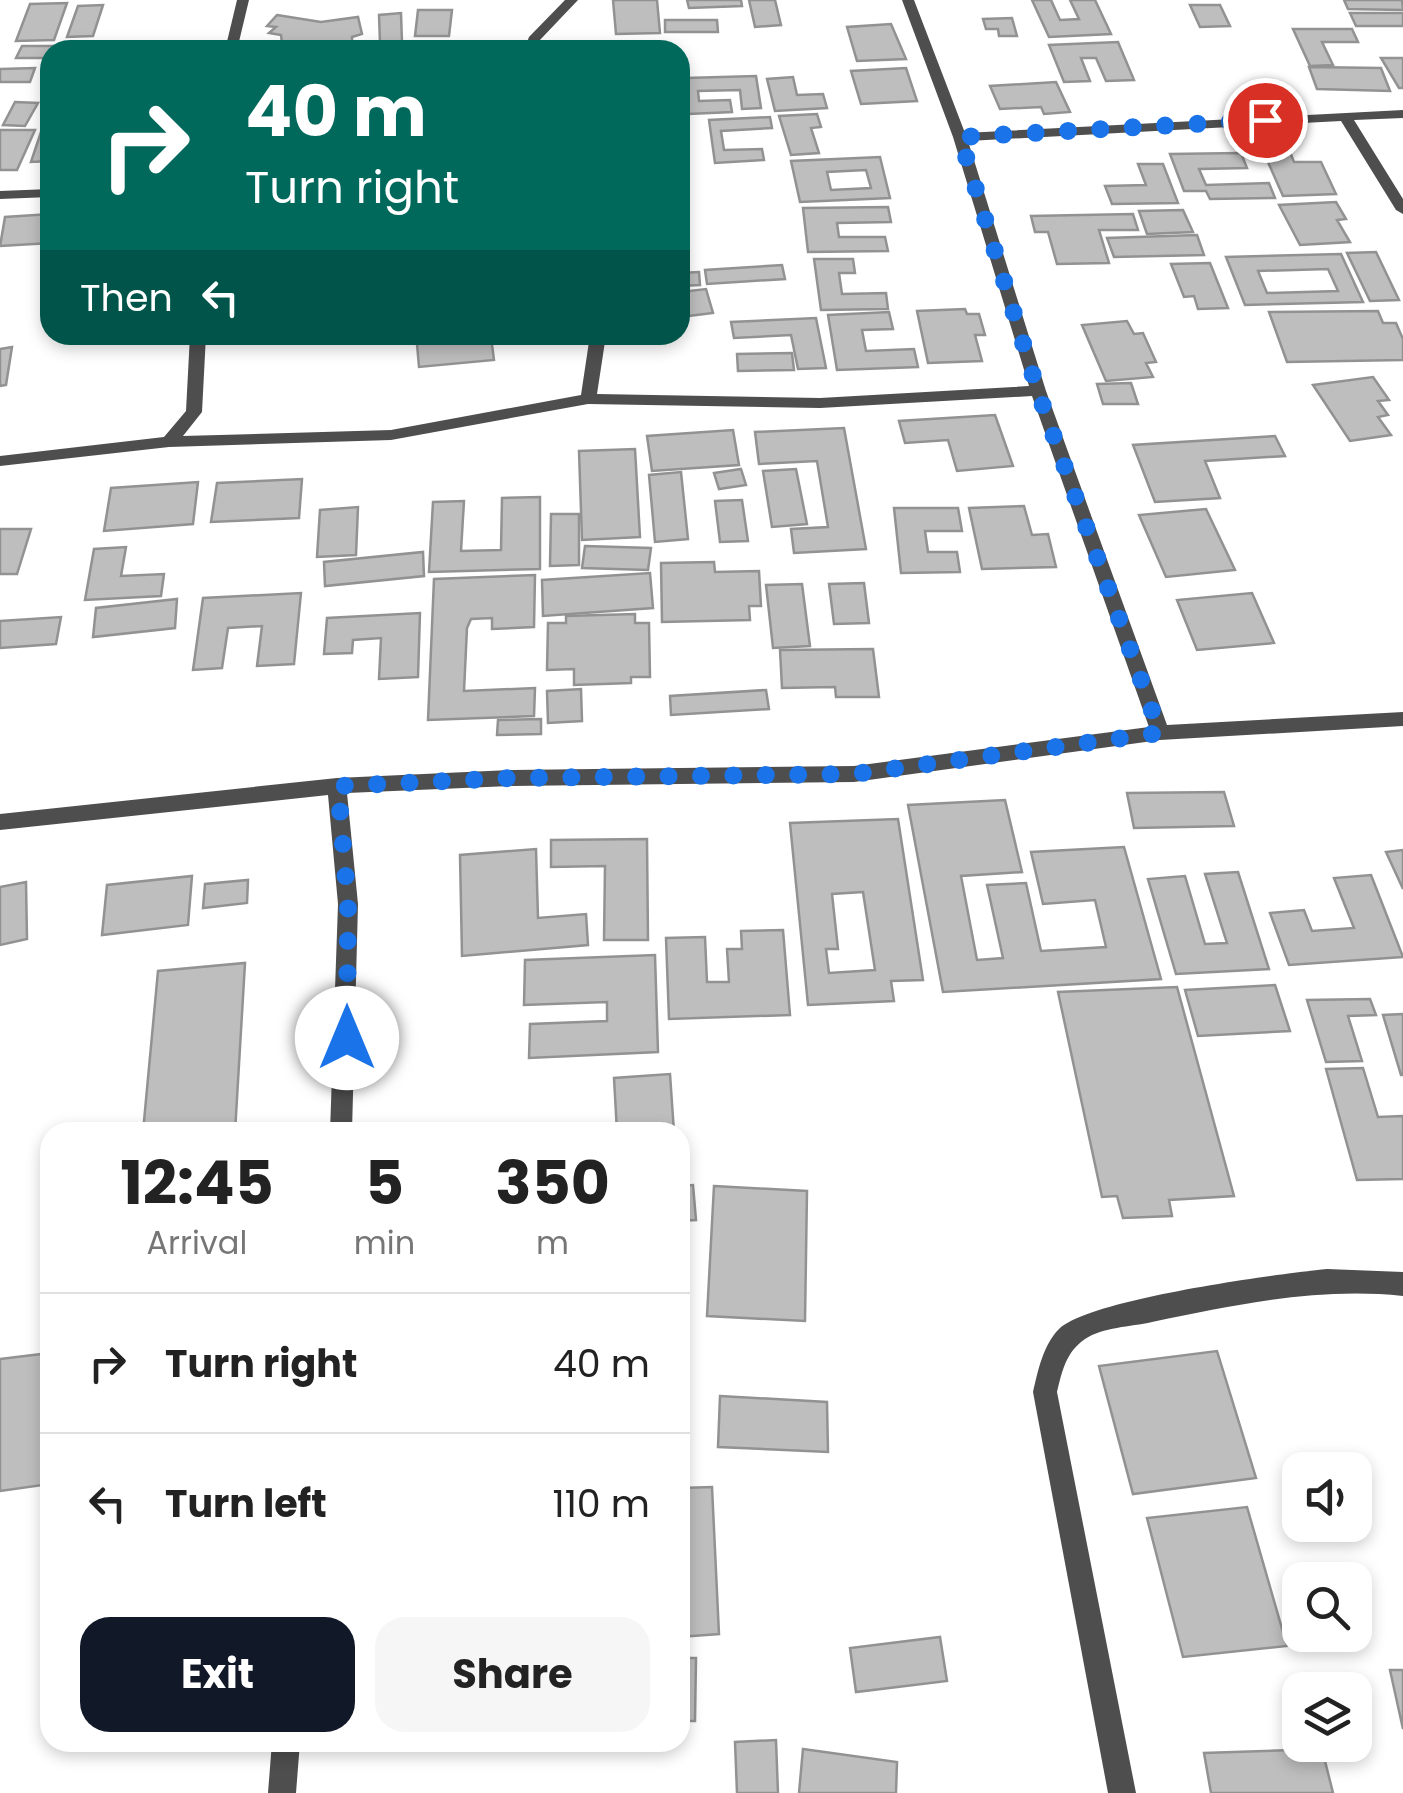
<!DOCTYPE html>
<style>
body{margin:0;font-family:Poppins,sans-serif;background:#f6f6f6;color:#222;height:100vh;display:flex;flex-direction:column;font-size:38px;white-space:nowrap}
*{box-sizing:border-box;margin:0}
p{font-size:32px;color:#767676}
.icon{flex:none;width:55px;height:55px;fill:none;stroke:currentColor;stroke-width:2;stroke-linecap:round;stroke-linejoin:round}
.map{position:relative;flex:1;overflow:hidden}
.sheet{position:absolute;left:40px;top:1122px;width:650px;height:630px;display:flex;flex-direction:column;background:#fff;border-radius:30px;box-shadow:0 5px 15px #0003}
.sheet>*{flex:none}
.top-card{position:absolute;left:40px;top:40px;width:650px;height:305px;border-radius:30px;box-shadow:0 5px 15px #0003;background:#00695c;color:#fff;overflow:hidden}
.fabs{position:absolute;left:1282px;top:1452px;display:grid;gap:20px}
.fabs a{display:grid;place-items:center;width:90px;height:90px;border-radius:20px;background:#fff;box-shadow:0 5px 15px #0003;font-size:50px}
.pin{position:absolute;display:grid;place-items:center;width:85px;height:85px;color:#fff;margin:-42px;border:5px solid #fff;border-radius:50%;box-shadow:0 2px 10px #0007}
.me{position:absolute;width:110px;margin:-55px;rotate:0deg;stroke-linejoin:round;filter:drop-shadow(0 0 8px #0008)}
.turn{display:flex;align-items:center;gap:35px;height:210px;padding:0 40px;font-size:45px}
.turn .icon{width:130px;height:130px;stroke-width:2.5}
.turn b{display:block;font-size:70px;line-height:85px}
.then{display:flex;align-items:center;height:95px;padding:0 40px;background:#0003;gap:20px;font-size:38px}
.eta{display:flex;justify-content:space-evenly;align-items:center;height:170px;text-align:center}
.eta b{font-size:60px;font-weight:700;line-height:70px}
.primary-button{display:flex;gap:20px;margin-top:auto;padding:20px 40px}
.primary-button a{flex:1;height:115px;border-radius:30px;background:#111827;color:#fff;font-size:40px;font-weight:700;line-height:115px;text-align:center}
.primary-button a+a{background:#f6f6f6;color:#222}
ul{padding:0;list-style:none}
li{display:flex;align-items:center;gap:30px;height:140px;padding:0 40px;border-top:2px solid #e0e0e0}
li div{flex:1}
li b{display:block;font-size:38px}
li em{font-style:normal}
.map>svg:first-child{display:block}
.building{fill:#bebebe;stroke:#929292;stroke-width:2.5;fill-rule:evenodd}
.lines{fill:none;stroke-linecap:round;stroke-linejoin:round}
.minor{fill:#4e4e4e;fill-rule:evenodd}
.route{stroke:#1a73e8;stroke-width:18;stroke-dasharray:0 32.4}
</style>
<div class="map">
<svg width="1403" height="1793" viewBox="0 0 1403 1793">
<rect width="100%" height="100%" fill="#fff"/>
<g class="building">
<polygon points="613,0 657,0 660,33 616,34"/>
<polygon points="687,0 741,0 742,6 689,8"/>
<polygon points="749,0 775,0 781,25 755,27"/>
<polygon points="1032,0 1051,0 1060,20 1079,19 1070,0 1095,0 1111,34 1049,37"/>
<polygon points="1344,0 1402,0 1403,10 1348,9"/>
<polygon points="67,3 54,40 16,41 30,4"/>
<polygon points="103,5 93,36 67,37 78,6"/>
<polygon points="1190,5 1220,5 1230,26 1200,27"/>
<polygon points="418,10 452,10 449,36 415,36"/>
<polygon points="401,13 402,42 380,43 379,15"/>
<polygon points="1350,13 1403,13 1403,26 1356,26"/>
<polygon points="277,15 321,22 358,17 362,34 352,37 352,45 282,43 281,35 269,33 276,27 267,26"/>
<polygon points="1012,18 1017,36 999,36 998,29 986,29 983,19"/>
<polygon points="665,20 717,20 718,32 665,32"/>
<polygon points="891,24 906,59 857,61 847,27"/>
<polygon points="1293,29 1352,29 1358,42 1322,42 1333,65 1310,66"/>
<polygon points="142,42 139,50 63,50 65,45"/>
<polygon points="1118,42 1134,80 1106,81 1096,58 1081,58 1090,81 1064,82 1049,45"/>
<polygon points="22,46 57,46 50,50 50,58 16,58"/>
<polygon points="1381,58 1403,58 1403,88 1399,88"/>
<polygon points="1309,67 1381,68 1390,91 1317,89"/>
<polygon points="35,68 30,82 0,82 0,69"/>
<polygon points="906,68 917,101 861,104 851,71"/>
<polygon points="756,76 761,108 742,109 740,90 698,91 699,101 730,100 732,112 689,114 686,78"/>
<polygon points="793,77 797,95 823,94 827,108 775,111 767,79"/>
<polygon points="1056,82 1070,112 1044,114 1041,107 1000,109 990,86"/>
<polygon points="15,102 38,103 25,126 3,125"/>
<polygon points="817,114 821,127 811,128 819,153 791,155 779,116"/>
<polygon points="770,117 772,128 721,131 724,150 762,149 764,160 715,163 709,120"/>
<polygon points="0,130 35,130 17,170 0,170"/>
<polygon points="41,132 50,132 50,161 31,162"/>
<polygon points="1290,152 1294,162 1321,162 1336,194 1283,196 1264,153"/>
<polygon points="1241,153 1247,168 1199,169 1206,185 1269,183 1275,198 1210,199 1206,191 1184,191 1170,154"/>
<path d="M 880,157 L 890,198 L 800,202 L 791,161 ZM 866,170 L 871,188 L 831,190 L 827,172 Z"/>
<polygon points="1138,164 1163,164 1178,203 1112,204 1105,186 1146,185"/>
<polygon points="1336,202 1346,219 1337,220 1350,242 1300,245 1279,205"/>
<polygon points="888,207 891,222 837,223 839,237 885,237 888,251 808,252 803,208"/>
<polygon points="1183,210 1193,232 1147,234 1139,211"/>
<polygon points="50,214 50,243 0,246 5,217"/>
<polygon points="1133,214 1138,230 1099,230 1109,263 1057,264 1048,232 1035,232 1031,216"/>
<polygon points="1197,235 1204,255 1114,257 1107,238"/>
<polygon points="1376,252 1399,300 1370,301 1347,253"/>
<path d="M 1341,254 L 1363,302 L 1245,305 L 1226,257 ZM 1328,269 L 1338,291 L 1267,293 L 1258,271 Z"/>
<polygon points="814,259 853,259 855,273 839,273 842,294 886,293 888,309 821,310"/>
<polygon points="1210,263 1228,308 1198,309 1194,296 1184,297 1171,264"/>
<polygon points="782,265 785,279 707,284 705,270"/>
<polygon points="699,272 700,285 680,286 680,273"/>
<polygon points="706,289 713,313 680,317 680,292"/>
<polygon points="965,309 967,314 979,314 985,335 975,335 982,361 928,363 917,311"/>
<polygon points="1378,311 1383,323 1396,323 1403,339 1403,360 1287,362 1269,312"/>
<polygon points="889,312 893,329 862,330 866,351 914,349 918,367 837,370 828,315"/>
<polygon points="816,318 826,368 798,369 791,335 734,338 731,322"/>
<polygon points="1127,321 1134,334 1143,333 1156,362 1146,363 1153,377 1106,381 1082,325"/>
<polygon points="491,337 494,360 419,367 417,344"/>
<polygon points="12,347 6,385 0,386 0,349"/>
<polygon points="792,353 794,370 738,371 737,354"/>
<polygon points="1373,377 1389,400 1378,401 1388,415 1378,417 1391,435 1350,441 1313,385"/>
<polygon points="1131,383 1138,404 1103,404 1097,384"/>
<polygon points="995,415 1013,466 957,471 948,440 905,443 899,421"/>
<polygon points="844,428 866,549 794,553 791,529 828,527 817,461 759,464 755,432"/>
<polygon points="733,430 739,465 652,471 647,436"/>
<polygon points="1275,436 1285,456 1205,461 1220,498 1155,502 1133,445"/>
<polygon points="635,449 640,537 582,540 579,451"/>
<polygon points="741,469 746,485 719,489 714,473"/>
<polygon points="796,469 807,524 772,527 763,471"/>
<polygon points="681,472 688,539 655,542 649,475"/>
<polygon points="302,479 299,518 211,522 217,483"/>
<polygon points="198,482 193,524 104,531 111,488"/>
<polygon points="540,497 540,569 429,572 433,502 464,501 461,551 501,550 502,498"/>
<polygon points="742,500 748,541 720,542 715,501"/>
<polygon points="1024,506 1032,535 1048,534 1056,567 982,569 969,508"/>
<polygon points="358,507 356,555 317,557 320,510"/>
<polygon points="894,508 958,508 962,531 925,531 928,552 957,552 960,572 901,573"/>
<polygon points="1206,509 1235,570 1166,577 1139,515"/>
<polygon points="551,514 579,514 579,565 550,566"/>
<polygon points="0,529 31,529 17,574 0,574"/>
<polygon points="585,546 651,548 648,570 582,568"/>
<polygon points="126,547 121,576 164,574 161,596 85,600 94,549"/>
<polygon points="423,552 424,576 325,586 324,562"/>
<polygon points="714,562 715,572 759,571 761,606 749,606 750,620 662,622 661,563"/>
<polygon points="650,573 653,608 543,616 542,580"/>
<polygon points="535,575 534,627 492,629 492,618 471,619 467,628 464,691 535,688 534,716 428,720 434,579"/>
<polygon points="864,583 869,623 834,624 829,584"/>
<polygon points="802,584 810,646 773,648 766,585"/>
<polygon points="301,593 294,664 257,666 262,626 228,628 222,668 193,670 203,598"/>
<polygon points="1252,593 1274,643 1197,650 1177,600"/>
<polygon points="177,599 175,628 93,637 96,608"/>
<polygon points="420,613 418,677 379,679 381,638 353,640 352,653 324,654 327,618"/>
<polygon points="635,614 635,623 649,623 650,677 631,677 631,683 574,685 574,669 547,670 548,623 566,623 566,616"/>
<polygon points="61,617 56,644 0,648 0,621"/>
<polygon points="873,649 879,697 836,697 835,687 782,688 780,650"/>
<polygon points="581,689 582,721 548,723 547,691"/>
<polygon points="766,690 769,709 671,715 670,696"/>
<polygon points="541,719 541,734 497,735 498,720"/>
<polygon points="1224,792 1234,826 1134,828 1127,793"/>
<polygon points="1005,800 1022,872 961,876 977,960 1003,958 987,885 1026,883 1041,951 1106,947 1095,900 1043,904 1031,852 1124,847 1161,979 943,992 908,805"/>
<path d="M 898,819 L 923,980 L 891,981 L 894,1001 L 808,1005 L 790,823 ZM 863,892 L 875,970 L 829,973 L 826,949 L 838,949 L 832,894 Z"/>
<polygon points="647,839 648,940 604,940 605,866 551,867 551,840"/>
<polygon points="536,849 538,918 586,914 588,945 462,956 460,855"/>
<polygon points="1403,850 1403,889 1386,852"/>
<polygon points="1238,872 1269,969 1176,974 1148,879 1185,876 1205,944 1227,943 1205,874"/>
<polygon points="1371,875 1403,957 1289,965 1270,913 1304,910 1312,931 1354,928 1334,878"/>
<polygon points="192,876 188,925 102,935 107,885"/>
<polygon points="248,880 247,903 203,908 205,884"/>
<polygon points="26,882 27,939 0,945 0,887"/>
<polygon points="783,930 790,1015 669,1019 666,938 705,937 707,982 729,982 727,949 742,949 741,931"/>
<polygon points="655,955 658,1052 529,1058 530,1024 607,1021 607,1002 524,1005 525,960"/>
<polygon points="245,963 235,1132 143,1132 158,971"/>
<polygon points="1275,985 1290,1031 1198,1036 1185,990"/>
<polygon points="1177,987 1234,1196 1169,1200 1172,1216 1123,1218 1117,1196 1102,1197 1058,992"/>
<polygon points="1370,999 1376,1015 1348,1016 1362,1061 1326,1062 1307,1000"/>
<polygon points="1403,1014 1403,1075 1401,1075 1383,1015"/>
<polygon points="1363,1068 1378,1117 1403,1116 1403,1179 1357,1180 1326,1069"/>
<polygon points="670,1074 674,1132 617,1132 614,1078"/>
<polygon points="693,1185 696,1220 680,1221 680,1186"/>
<polygon points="714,1186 807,1191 805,1321 707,1316"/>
<polygon points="1217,1351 1256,1478 1133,1494 1099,1366"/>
<polygon points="50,1353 50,1484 0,1491 0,1359"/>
<polygon points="720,1396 827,1402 828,1452 718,1447"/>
<polygon points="712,1487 719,1634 680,1637 680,1488"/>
<polygon points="1247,1507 1287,1646 1183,1657 1147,1518"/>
<polygon points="940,1637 947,1681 856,1692 850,1648"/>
<polygon points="680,1658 696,1658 695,1721 680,1721"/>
<polygon points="1390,1670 1403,1670 1403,1729"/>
<polygon points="776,1740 778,1793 737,1793 735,1742"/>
<polygon points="803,1749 897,1762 896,1793 799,1793"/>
<polygon points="1322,1749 1333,1793 1211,1793 1204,1753"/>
</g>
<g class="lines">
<g class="minor">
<polygon points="237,0 249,0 237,50 225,50"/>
<polygon points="565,0 578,0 539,41 536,50 524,50 529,37"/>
<polygon points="902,0 914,0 965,133 1403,110 1403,118 1354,120 1403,199 1403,214 1396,210 1341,121 968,141 1046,391 1167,725 1403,712 1403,726 1160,740 854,782 511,786 347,793 358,904 352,1132 330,1132 338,904 328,795 0,830 0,814 337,778 511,770 854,766 1149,727 1032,396 820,408 588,404 391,440 169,447 0,466 0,456 164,437 186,411 190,335 206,335 202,412 183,436 391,430 581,395 590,335 606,335 597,394 820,398 1029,386 953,137"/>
<polygon points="50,189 50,197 0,199 0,191"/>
<path d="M 1327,1269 L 1403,1272 L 1403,1296 C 1316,1287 1236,1305 1152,1322 C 1130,1327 1103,1327 1085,1339 C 1066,1352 1062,1371 1057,1392 L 1136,1793 L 1108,1793 L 1033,1392 C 1038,1371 1043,1345 1059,1329 C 1090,1299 1277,1274 1327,1269 Z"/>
<polygon points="272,1742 300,1742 296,1793 268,1793"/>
</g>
</g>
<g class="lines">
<polyline class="route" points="347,1038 348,904 338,786 511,778 854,774 1160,733 1038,392 960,137 1265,120"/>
</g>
</svg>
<div class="fabs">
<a><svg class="icon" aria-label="sound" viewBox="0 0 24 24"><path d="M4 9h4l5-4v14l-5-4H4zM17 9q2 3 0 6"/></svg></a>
<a><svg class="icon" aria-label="search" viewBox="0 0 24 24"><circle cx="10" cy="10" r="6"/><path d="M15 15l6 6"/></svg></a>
<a><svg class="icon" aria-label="layers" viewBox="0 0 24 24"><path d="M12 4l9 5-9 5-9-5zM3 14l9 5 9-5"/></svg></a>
</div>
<div class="pin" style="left:1265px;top:120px;background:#d93025"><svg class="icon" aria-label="arrive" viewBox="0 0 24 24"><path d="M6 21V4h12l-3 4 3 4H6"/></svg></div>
<svg class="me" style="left:347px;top:1038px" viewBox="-20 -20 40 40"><circle r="19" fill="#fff"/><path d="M0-13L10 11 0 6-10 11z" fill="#1a73e8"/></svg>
<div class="top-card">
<div class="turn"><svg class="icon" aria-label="right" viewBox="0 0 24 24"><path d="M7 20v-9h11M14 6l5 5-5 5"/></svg><div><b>40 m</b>Turn right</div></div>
<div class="then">Then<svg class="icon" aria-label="left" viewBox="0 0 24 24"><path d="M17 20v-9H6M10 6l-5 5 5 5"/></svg></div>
</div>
<section class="sheet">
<div class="eta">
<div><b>12:45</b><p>Arrival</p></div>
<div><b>5</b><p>min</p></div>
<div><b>350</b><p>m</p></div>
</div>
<ul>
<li><svg class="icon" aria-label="right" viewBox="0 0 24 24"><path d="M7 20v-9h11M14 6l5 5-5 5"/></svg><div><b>Turn right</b></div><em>40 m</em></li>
<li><svg class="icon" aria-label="left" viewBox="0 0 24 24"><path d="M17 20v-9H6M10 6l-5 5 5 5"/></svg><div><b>Turn left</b></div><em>110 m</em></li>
</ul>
<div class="primary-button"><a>Exit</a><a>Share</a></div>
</section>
</div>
